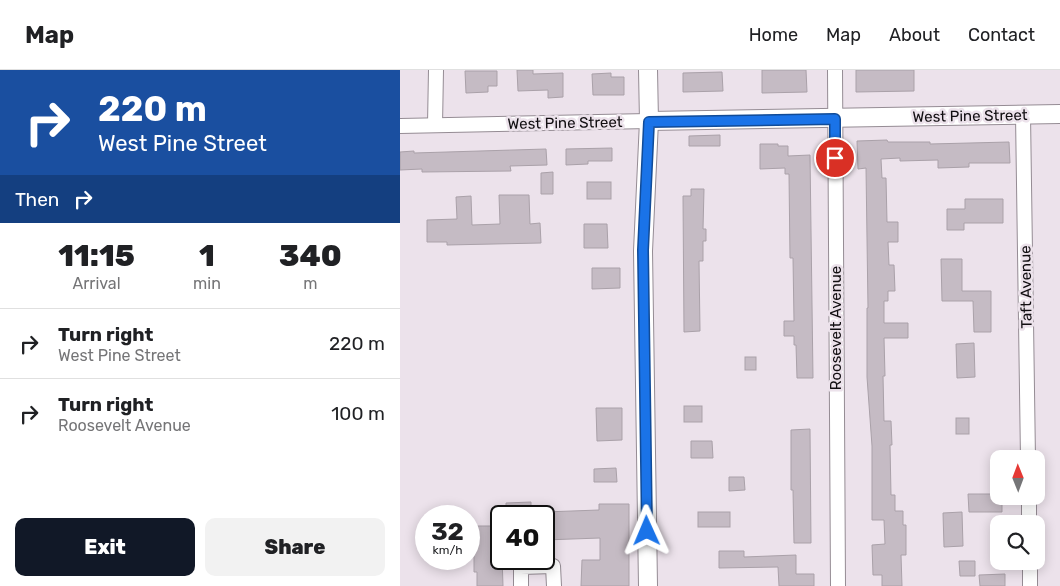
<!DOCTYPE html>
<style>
body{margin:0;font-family:Rubik,sans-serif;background:#f2f2f2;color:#202124;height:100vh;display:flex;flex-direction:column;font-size:19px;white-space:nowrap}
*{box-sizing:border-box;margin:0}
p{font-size:16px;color:#757577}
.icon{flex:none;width:28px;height:28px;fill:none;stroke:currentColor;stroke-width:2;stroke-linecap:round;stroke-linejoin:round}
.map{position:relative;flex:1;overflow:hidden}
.sheet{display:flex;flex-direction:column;background:#fff;width:400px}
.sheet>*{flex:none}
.top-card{background:#1a4fa0;color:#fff;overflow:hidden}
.needle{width:32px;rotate:359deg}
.tools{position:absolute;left:590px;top:380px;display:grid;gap:10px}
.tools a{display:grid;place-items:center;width:55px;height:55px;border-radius:10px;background:#fff;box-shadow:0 2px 12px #0003;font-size:25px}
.speed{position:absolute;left:15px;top:435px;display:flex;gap:10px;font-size:25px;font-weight:700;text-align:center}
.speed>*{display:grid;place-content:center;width:65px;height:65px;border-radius:50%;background:#fff;box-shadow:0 2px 12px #0003;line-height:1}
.speed small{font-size:12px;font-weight:400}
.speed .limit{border:2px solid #111;border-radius:8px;background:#fff;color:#111}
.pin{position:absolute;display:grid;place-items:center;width:42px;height:42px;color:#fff;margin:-21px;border:2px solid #fff;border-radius:50%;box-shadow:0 1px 5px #0007}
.me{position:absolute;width:55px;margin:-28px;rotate:359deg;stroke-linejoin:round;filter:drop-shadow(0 0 4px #0008)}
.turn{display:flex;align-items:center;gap:18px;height:105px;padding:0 15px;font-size:22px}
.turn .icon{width:65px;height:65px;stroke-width:2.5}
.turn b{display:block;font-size:35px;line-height:42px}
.then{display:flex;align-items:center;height:48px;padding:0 15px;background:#0003;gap:10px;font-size:19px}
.eta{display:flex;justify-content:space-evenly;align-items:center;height:85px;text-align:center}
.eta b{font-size:30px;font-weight:800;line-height:35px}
.cta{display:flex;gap:10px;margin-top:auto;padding:10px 15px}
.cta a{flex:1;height:58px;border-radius:10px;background:#111827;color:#fff;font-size:20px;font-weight:800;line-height:58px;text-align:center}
.cta a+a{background:#f2f2f2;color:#202124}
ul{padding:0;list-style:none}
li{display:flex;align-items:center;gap:15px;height:70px;padding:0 15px;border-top:1px solid #e0e0e0}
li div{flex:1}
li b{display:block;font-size:19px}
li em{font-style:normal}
header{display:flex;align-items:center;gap:30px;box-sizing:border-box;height:70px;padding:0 25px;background:#fff;border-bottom:1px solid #e0e0e0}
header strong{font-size:24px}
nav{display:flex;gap:28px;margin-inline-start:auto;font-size:18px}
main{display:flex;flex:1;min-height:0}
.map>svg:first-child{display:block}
.building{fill:#c5bbc4;stroke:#aaa1a9}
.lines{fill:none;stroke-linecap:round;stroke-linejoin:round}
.minor-casing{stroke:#958c94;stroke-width:16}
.tertiary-casing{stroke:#958c94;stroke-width:20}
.minor{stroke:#fff;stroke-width:14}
.tertiary{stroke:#fff;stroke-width:18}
.route-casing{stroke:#114b97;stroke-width:12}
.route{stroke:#1a73e8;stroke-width:9}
.labels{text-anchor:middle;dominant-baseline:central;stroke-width:5;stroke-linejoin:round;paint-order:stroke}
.street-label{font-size:15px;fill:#110e11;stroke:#ece2eb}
</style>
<header>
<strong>Map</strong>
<nav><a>Home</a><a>Map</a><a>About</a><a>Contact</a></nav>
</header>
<main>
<section class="sheet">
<div class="top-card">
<div class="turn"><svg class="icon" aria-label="right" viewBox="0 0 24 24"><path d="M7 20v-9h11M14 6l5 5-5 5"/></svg><div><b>220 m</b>West Pine Street</div></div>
<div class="then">Then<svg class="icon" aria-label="right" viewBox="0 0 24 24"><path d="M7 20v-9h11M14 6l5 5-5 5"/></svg></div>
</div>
<div class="eta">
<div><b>11:15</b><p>Arrival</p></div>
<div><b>1</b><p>min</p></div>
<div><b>340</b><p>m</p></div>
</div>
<ul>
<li><svg class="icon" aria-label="right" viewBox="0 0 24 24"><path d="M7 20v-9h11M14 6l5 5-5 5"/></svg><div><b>Turn right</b><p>West Pine Street</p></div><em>220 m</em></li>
<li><svg class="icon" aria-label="right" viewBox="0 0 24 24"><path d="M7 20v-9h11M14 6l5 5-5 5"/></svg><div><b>Turn right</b><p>Roosevelt Avenue</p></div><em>100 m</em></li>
</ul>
<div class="cta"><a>Exit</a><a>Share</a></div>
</section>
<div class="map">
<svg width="660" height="516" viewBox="0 0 660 516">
<rect width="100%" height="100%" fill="#ece2eb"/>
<g class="building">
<polygon points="117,0 133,0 133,4 163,3 163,27 148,28 148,20 118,21"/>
<polygon points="362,0 406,0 407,22 362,23"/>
<polygon points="456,0 514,0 514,21 456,22"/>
<polygon points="65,1 97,1 97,16 88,16 88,22 66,23"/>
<polygon points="322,2 323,21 283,22 283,3"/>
<polygon points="211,3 211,7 224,7 224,25 193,25 192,4"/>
<polygon points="320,65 320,76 289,76 289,66"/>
<polygon points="487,70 488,72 530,72 530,74 609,72 610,93 569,93 569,97 538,98 538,90 500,91 500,88 481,89 482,108 486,108 487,152 498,152 498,172 488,172 489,195 494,195 495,221 488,221 488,231 484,231 484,253 508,253 508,268 484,268 485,306 483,306 484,351 491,351 492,375 490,375 491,425 495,425 495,441 503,441 503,455 506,455 506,485 501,485 502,516 482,516 482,505 473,505 472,475 485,474 484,450 472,450 472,376 467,307 467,238 468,238 466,98 458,99 457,71"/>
<polygon points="360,74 378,74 378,76 388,76 388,86 410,85 413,308 397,308 396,275 394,275 394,266 384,266 384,251 394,251 393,188 390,188 389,104 385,104 385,98 360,99"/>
<polygon points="212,78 212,91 188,91 188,94 166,95 166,79"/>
<polygon points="146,79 147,95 110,96 111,101 22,102 22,99 0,100 0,82 14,81 14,83"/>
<polygon points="153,102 153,124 141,124 141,103"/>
<rect x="187" y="112" width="24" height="17"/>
<polygon points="291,119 304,119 303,159 306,159 306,171 303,171 303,191 299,191 300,261 284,262 283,126 291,126"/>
<polygon points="99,125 129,125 130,154 140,153 141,173 47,175 47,172 27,172 27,150 57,149 56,127 71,126 72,155 100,154"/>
<polygon points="565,129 603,129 603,153 564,153 564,160 547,160 547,139 565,139"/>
<polygon points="184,154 207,154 208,178 184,178"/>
<polygon points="541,189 562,189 562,221 591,221 591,262 574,262 573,231 542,231"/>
<polygon points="192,198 220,198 220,218 192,219"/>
<polygon points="574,273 575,307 557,308 556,274"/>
<rect x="345" y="287" width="11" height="13"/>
<rect x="284" y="336" width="18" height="16"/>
<polygon points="196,338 222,338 222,370 197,371"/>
<rect x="556" y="348" width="13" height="16"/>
<polygon points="410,359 411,473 394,473 393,420 391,420 391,360"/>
<polygon points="291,371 312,371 313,388 291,388"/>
<polygon points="216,398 217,412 194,412 194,399"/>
<polygon points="329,407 344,407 345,420 329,421"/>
<polygon points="568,424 599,424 599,426 602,426 602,442 569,442"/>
<polygon points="131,432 131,446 106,446 106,433"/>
<polygon points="199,434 229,434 229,516 181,516 182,490 200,490 200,468 144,470 144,442 199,440"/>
<rect x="298" y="442" width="32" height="15"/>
<polygon points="562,442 563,476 544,477 543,443"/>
<polygon points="74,456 101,456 103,516 77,516 77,502 74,502"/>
<polygon points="319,481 344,481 344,487 396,485 396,504 414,504 414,516 379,516 378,497 319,498"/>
<polygon points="559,491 575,491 575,506 560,506"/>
<polygon points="605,504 605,516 580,516 579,505"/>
</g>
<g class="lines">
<defs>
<g id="minor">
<polyline points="435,0 438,516"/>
<polyline points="623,45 628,389"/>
<polyline points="35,55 36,0"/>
<polyline points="0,56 249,51"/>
<polyline points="629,426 629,454"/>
<polyline points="630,491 630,516"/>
<polyline points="121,516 121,497 153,496 154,516"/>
</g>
<g id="tertiary">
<polyline points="249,51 660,44"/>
<polyline points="248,516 243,181 249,51 248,0"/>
</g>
</defs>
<use href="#minor" class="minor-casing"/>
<use href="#tertiary" class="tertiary-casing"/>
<use href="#minor" class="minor"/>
<use href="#tertiary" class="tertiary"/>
</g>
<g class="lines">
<defs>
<polyline id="route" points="247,461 243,180 249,52 435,49 435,88"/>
</defs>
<use href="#route" class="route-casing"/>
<use href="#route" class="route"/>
</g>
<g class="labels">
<g class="street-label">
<text transform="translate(570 46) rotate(-1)">West Pine Street</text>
<text transform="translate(165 53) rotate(-1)">West Pine Street</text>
<text transform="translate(626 217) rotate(-91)">Taft Avenue</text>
<text transform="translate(436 258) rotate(-90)">Roosevelt Avenue</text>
</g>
</g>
</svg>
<div class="tools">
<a><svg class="needle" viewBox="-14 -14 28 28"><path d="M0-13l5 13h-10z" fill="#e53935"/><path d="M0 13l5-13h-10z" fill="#757577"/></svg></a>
<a><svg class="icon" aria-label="search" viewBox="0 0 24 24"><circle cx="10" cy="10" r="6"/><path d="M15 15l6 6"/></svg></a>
</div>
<div class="speed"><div>32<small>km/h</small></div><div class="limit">40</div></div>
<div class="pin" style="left:435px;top:88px;background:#d93025"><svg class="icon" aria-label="arrive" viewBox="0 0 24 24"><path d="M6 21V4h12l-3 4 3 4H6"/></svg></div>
<svg class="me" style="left:247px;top:461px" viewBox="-20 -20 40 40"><path d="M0-17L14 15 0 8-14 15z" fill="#1a73e8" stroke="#fff" stroke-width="4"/></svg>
</div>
</main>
